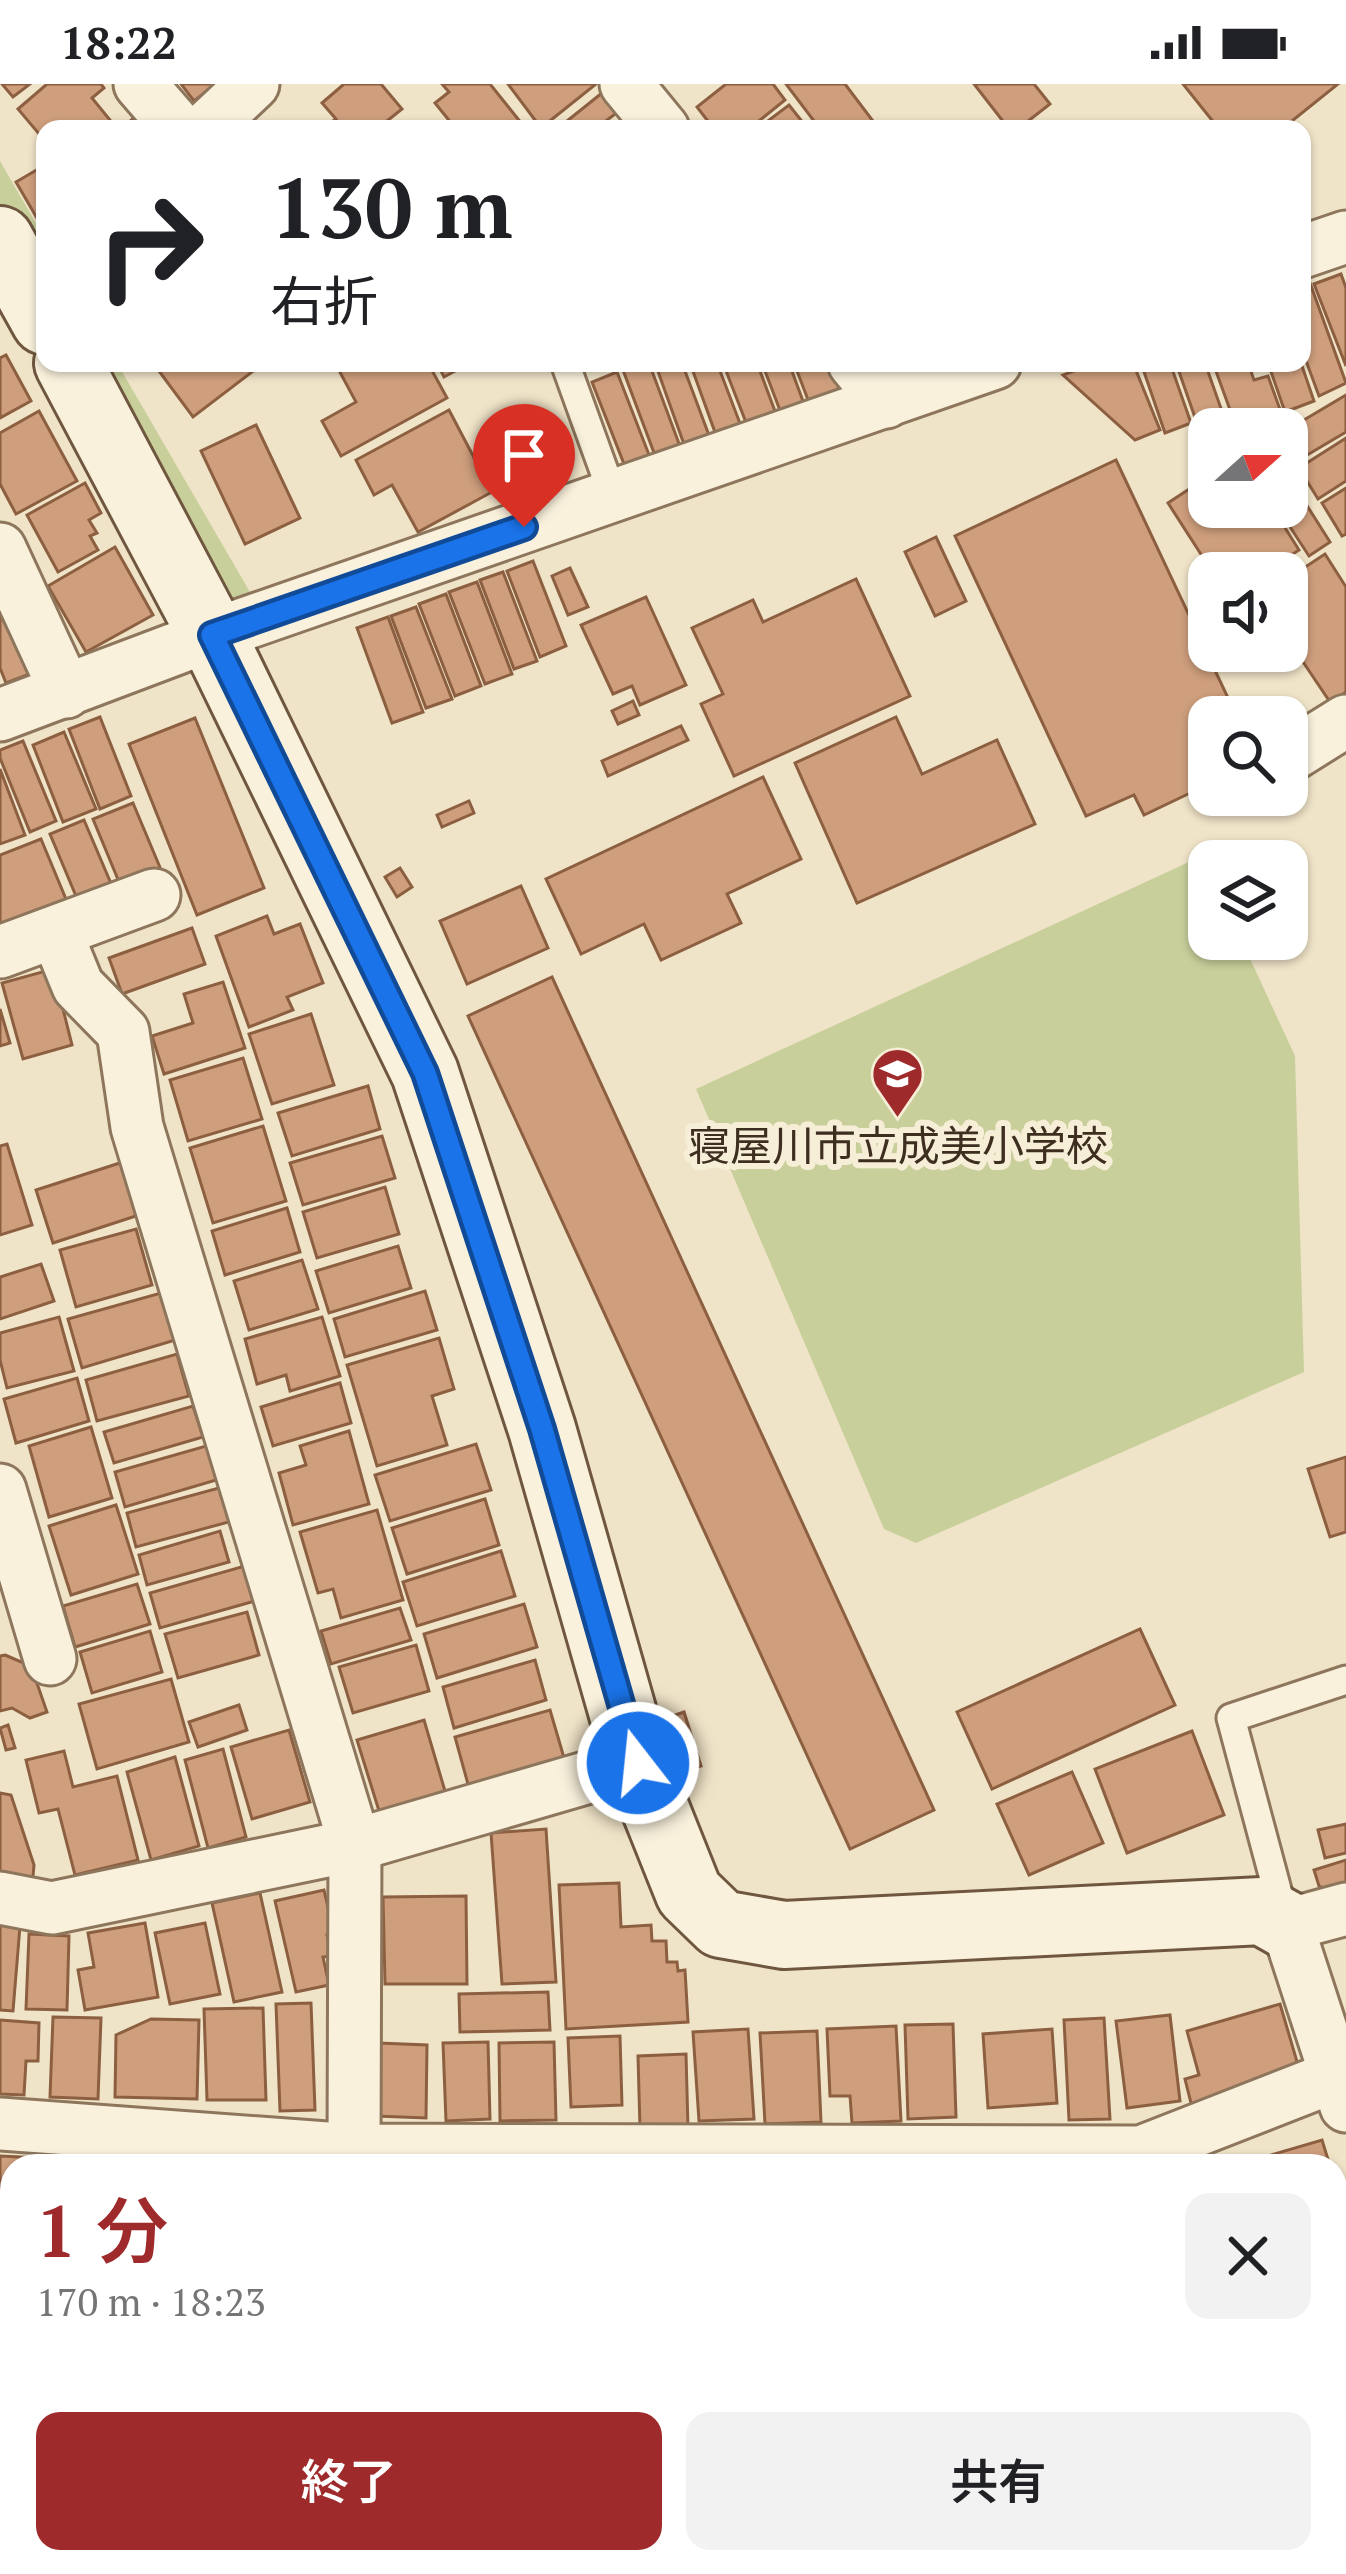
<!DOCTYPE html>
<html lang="ja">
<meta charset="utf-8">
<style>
body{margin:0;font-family:"PT Serif","Noto Sans JP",serif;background:#f2f2f2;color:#202124;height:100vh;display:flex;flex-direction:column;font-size:45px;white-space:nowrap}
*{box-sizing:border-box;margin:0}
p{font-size:39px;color:#757577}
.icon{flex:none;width:66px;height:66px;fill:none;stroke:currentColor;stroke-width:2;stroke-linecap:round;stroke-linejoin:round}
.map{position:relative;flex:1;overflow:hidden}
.sheet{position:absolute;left:0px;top:2070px;width:1347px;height:420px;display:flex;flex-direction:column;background:#fff;border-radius:36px 36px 0 0;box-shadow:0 3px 9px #0004}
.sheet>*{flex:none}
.hud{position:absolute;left:36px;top:36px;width:1275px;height:252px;border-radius:24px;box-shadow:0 3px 9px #0004;background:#fff;color:#202124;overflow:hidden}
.needle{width:78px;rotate:69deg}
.fabs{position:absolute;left:1188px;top:324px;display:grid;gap:24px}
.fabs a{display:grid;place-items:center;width:120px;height:120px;border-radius:24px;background:#fff;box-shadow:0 3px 9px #0004;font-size:60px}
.pin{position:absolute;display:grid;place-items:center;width:102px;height:102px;color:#fff;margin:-123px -51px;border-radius:50% 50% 50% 0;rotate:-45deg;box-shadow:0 0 12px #0007}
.pin .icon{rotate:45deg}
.me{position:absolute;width:132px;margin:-66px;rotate:344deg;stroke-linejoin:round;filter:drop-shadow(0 0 9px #0008)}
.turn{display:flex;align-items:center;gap:42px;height:252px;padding:0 36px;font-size:54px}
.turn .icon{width:156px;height:156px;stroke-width:2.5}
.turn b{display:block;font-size:84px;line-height:102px}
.round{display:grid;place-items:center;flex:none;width:126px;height:126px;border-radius:24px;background:#f2f2f2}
.summary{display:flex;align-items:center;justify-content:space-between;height:204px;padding:0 36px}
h1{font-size:72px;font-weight:600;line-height:90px;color:#9e2a2b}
.button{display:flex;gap:24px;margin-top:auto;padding:24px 36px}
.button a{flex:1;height:138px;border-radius:24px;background:#9e2a2b;color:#fff;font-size:48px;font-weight:600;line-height:138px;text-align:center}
.button a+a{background:#f2f2f2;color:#202124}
.status{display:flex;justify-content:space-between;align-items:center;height:84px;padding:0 60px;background:#fff;direction:ltr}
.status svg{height:33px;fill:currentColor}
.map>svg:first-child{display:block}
.green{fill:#c9cf9b}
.building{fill:#cf9f7d;stroke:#8d5f41;stroke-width:3}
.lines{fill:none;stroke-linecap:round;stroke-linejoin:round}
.lane-casing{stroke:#8d765c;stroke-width:33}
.street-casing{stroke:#8d765c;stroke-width:57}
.secondary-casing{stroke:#6f573f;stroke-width:72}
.lane{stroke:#faf1dc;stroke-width:27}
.street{stroke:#faf1dc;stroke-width:51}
.secondary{stroke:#faf1dc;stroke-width:66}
.route-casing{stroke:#114b97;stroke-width:30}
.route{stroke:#1a73e8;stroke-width:21}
.labels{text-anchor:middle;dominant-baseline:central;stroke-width:12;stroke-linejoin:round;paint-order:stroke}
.poi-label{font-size:42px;fill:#3d2e20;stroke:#f7eed8}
</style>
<div class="status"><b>18:22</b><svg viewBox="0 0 49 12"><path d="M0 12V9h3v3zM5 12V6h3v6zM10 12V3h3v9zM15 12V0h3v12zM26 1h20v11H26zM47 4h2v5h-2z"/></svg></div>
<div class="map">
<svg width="1346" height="2490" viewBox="0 0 1346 2490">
<rect width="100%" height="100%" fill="#f0e4c8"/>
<g class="green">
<polygon points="0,77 45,155 45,271 0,188"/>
<polygon points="49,279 117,279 254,515 185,536"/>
<polygon points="1202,772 1209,788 1209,855 1241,855 1295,972 1304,1288 916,1459 884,1445 696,1005"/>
</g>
<g class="building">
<polygon points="2,0 30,0 13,13"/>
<polygon points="47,0 101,0 104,4 92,14 110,36 100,45 45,45 45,57 18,25"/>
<polygon points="181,0 216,0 194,17"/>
<polygon points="344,0 381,0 402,25 377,45 329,45 326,42 336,35 322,19"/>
<polygon points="442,0 490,0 526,45 456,45 435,19 449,8"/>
<polygon points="508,0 596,0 541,44"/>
<polygon points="726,0 773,0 785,16 749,45 714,45 697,23"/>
<polygon points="786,0 845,0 879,45 820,45"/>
<polygon points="974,0 1034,0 1050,20 1018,45 1009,45"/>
<polygon points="1183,0 1338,0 1282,45 1262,45 1256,38 1247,45 1219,45"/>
<polygon points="607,5 622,25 595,45 557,45"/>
<polygon points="789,21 808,45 757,45"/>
<polygon points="139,30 152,45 120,45"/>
<polygon points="45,81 45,148 16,98"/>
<polygon points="1341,190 1346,204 1346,282 1314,200"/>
<polygon points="1310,199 1346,299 1319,312 1302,266 1302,202"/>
<polygon points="6,271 31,317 0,334 0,274"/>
<polygon points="153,279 253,279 257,284 193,333"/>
<polygon points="335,279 428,279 447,314 341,372 322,337 356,318"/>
<polygon points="437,279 470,279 444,293"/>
<polygon points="641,279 649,279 681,365 656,374 623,286"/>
<polygon points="655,279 682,279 710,354 685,363"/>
<polygon points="690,279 717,279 741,342 716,351"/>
<polygon points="723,279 757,279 776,330 747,341"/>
<polygon points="762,279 789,279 804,320 781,329"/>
<polygon points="794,279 828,279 839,292 838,310 810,321"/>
<polygon points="1095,279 1133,279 1160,346 1135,356 1063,291"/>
<polygon points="1141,279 1170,279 1191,339 1165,349"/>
<polygon points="1176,279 1205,279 1224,333 1198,342"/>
<polygon points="1213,279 1248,279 1254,296 1268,292 1282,331 1237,345"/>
<polygon points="1268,279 1301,279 1314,317 1285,328"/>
<polygon points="617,288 651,376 626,385 592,298"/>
<polygon points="1346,311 1346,348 1297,377 1287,360 1287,346"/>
<polygon points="449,326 492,408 418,448 392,401 374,411 356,376"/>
<polygon points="39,327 77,397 16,430 0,400 0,349"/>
<polygon points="256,341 300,434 245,460 201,367"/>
<polygon points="1346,354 1346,397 1318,415 1299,384"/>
<polygon points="1116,376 1237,633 1209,633 1209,672 1205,674 1209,700 1144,731 1134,711 1086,732 955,452"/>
<polygon points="1287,390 1330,458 1309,472 1277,423 1287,423"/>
<polygon points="1209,392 1209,423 1272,423 1299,466 1263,489 1213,489 1168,419"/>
<polygon points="85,399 101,429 89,436 97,449 90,452 98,466 58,488 27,431"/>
<polygon points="1346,404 1346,450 1342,452 1322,419"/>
<polygon points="936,453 966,517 935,532 905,468"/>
<polygon points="115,463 153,531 86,568 48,502"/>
<polygon points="1325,470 1346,503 1346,608 1330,618 1287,554 1287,495"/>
<polygon points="533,477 566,562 540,573 507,487"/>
<polygon points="570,484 588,523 568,531 552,492"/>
<polygon points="503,488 537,577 514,585 480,496"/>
<polygon points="0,492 30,590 6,599 0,584"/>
<polygon points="856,495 910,612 734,692 701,620 723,610 692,544 753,516 763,538"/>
<polygon points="477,498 512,590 485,600 449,508"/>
<polygon points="446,510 481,602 455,612 419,520"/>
<polygon points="646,513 686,601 640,621 632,602 613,610 581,541"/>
<polygon points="416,523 452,615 426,624 391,532"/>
<polygon points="388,533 423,628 392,639 357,544"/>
<polygon points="633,617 639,631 618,640 612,627"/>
<polygon points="100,633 131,712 100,725 69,645"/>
<polygon points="896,633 922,690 997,656 1035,740 857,819 795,679"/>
<polygon points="195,634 264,804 197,831 129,660"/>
<polygon points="681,642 688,656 608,692 602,677"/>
<polygon points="64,648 96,725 63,738 33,661"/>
<polygon points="23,657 56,737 30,748 0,674 0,666"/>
<polygon points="0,685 25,751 0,760"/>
<polygon points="763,693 801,775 727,810 741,839 661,876 644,840 581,870 546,795"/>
<polygon points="469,717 474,729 442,743 437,731"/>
<polygon points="133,719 164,793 124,810 93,735"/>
<polygon points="84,736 115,809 81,824 50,750"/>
<polygon points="41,755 68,820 0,848 0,771"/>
<polygon points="400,784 412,803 397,813 385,793"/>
<polygon points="521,802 548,864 467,900 440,837"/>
<polygon points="267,832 274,850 300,840 323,899 287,913 293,926 249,943 216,852"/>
<polygon points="192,844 205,880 122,910 109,874"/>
<polygon points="53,885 72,961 23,975 2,899"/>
<polygon points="552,893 934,1726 850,1765 468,932"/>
<polygon points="223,898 245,964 164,990 152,952 193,939 184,910"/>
<polygon points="0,925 10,959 0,962"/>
<polygon points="311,930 334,1001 272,1020 249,950"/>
<polygon points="243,974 262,1035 188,1057 170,996"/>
<polygon points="368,1002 380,1045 292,1072 278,1029"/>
<polygon points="263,1042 286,1117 213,1139 190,1064"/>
<polygon points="382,1052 395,1094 303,1121 290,1079"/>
<polygon points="7,1060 32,1141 0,1151 0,1062"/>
<polygon points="126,1077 142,1130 53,1159 36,1106"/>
<polygon points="385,1103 399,1150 317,1174 303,1128"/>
<polygon points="287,1124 300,1168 225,1191 212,1147"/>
<polygon points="136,1145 152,1201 76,1223 60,1166"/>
<polygon points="398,1162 411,1204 329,1229 316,1187"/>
<polygon points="302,1176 318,1225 249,1246 234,1197"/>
<polygon points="41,1180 54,1217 0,1235 0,1193"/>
<polygon points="168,1207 182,1254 82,1284 68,1235"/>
<polygon points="425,1207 437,1246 345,1273 334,1235"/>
<polygon points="59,1233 74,1287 7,1304 0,1276 0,1249"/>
<polygon points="322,1233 340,1292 290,1307 286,1291 257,1300 245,1255"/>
<polygon points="439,1254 454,1305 432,1312 447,1361 377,1382 347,1281"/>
<polygon points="177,1270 189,1312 97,1337 86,1296"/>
<polygon points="77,1294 89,1337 16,1359 4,1315"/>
<polygon points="340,1299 351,1339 273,1362 261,1323"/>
<polygon points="193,1322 203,1353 114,1379 104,1348"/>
<polygon points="91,1343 112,1414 49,1433 29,1362"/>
<polygon points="349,1347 369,1420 293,1441 279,1389 306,1381 300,1362"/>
<polygon points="213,1360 223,1394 125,1423 115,1388"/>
<polygon points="476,1360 491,1406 390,1437 375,1391"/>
<polygon points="1346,1373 1346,1448 1330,1453 1308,1385"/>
<polygon points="226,1402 236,1436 136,1463 127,1429"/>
<polygon points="485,1415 499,1461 407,1490 392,1444"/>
<polygon points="116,1421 138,1490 71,1511 49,1442"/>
<polygon points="377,1426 403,1516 341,1534 333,1505 318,1509 300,1448"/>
<polygon points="220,1447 229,1478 147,1501 139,1471"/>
<polygon points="501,1467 515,1512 417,1542 403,1498"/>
<polygon points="248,1481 258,1516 160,1544 150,1509"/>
<polygon points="137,1500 150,1540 75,1563 63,1522"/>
<polygon points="524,1520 537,1563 437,1594 424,1550"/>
<polygon points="400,1524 411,1556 331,1580 321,1547"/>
<polygon points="247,1528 259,1571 178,1594 165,1550"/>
<polygon points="1140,1545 1175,1621 992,1705 957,1628"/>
<polygon points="150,1547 162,1588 92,1609 80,1568"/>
<polygon points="416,1561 429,1607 353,1629 339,1583"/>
<polygon points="5,1571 31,1582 47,1628 30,1634 12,1624 0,1627 0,1572"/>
<polygon points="535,1576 546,1616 454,1644 443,1603"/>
<polygon points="171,1595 189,1658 97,1685 79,1620"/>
<polygon points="239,1621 247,1646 198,1663 189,1638"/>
<polygon points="550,1626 567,1684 471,1711 455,1653"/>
<polygon points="684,1628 701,1682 678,1689 661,1636"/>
<polygon points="424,1636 450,1724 384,1743 357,1656"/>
<polygon points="8,1641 15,1664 6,1666 0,1644"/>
<polygon points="289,1646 310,1718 252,1735 231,1663"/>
<polygon points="1192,1647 1224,1731 1127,1769 1095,1685"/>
<polygon points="223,1665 246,1753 208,1764 185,1676"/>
<polygon points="64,1667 73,1703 117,1692 138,1776 75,1791 58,1725 39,1729 26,1676"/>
<polygon points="175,1673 199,1762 151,1776 127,1688"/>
<polygon points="1072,1688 1103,1759 1029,1791 997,1720"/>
<polygon points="0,1709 11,1711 34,1781 32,1804 0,1800"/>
<polygon points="1346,1740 1346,1769 1325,1774 1318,1746"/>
<polygon points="546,1745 556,1898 502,1900 491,1749"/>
<polygon points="1346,1776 1346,1809 1338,1811 1319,1802 1314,1786"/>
<polygon points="619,1799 621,1843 651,1841 652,1857 666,1857 667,1878 677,1878 678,1887 685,1886 688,1938 566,1945 559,1801"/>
<polygon points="324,1806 334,1850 327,1851 332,1872 323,1873 329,1901 296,1908 275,1817"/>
<polygon points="260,1809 282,1908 234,1918 212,1819"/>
<polygon points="466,1812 467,1900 385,1900 383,1813"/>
<polygon points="145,1839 158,1913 85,1926 78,1886 94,1883 88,1849"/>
<polygon points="205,1839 220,1910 170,1920 155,1849"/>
<polygon points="0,1840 20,1842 13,1927 0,1926"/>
<polygon points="29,1850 69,1852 67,1926 26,1925"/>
<polygon points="548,1908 550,1946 460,1948 459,1910"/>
<polygon points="311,1919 315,2026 280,2027 276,1920"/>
<polygon points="1280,1920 1298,1981 1192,2023 1185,1995 1199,1991 1187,1947"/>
<polygon points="263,1924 266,2016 207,2016 204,1925"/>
<polygon points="1170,1931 1180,2017 1127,2024 1116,1937"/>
<polygon points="53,1933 101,1934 98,2015 50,2013"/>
<polygon points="1104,1934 1110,2035 1069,2036 1064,1936"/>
<polygon points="151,1935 199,1936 197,2015 115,2013 116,1951"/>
<polygon points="0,1936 39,1939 38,1977 26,1977 24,2011 0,2010"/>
<polygon points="953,1940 956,2033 908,2035 905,1941"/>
<polygon points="896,1942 901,2037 852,2039 850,2012 830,2012 827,1945"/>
<polygon points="748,1945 754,2035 699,2037 693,1948"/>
<polygon points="1052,1945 1057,2019 988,2024 983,1950"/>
<polygon points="817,1947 821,2038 765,2040 760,1949"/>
<polygon points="620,1952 622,2021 571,2023 568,1954"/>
<polygon points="488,1958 490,2035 446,2037 443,1959"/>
<polygon points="554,1958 556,2036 500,2037 499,1959"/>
<polygon points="378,1959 427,1961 426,2034 376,2032"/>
<polygon points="686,1970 688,2044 640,2045 638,1972"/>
<polygon points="1322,2056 1330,2082 1255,2082 1254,2076"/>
<polygon points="0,2072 62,2075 62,2082 12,2082 12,2164 0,2163"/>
<polygon points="1335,2150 1346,2151 1346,2209 1335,2208"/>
<polygon points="0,2205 12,2206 12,2319 0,2317"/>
<polygon points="1335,2218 1346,2220 1346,2261 1335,2260"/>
<polygon points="19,2478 70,2478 68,2490 22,2490"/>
<polygon points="109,2478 154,2478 153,2485"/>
<polygon points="162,2478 210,2478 209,2490 161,2487"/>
<polygon points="218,2478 264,2478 263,2490 216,2490"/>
<polygon points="286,2478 339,2478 337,2490 284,2490"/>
<polygon points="351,2478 398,2478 396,2490 350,2490"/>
<polygon points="405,2478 457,2478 455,2490 404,2490"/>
<polygon points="473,2478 554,2478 553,2490 472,2490"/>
<polygon points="584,2478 624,2478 623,2490 566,2490 583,2490"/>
<polygon points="637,2478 703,2482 702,2490 635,2490"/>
<polygon points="1124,2478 1162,2478 1160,2488 1124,2483"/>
<polygon points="1167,2478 1200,2478 1199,2490 1166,2486"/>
<polygon points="1216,2478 1249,2478 1313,2487 1313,2490 1215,2490"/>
</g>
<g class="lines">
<defs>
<g id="lane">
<polyline points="565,279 613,412"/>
<polyline points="1284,1832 1231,1634 1346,1596"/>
<polyline points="1335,2130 1346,2125"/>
</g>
<g id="street">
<polyline points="140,0 179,45"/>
<polyline points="626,0 663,45"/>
<polyline points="205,45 253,0"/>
<polyline points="1302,168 1346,153"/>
<polyline points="854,279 886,318"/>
<polyline points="0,465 66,608"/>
<polyline points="0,631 212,551 995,279"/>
<polyline points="1293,670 1346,637"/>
<polyline points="56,848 78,902 123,948 137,1043 355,1761 354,2066"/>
<polyline points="0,868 154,811"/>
<polyline points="0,1406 50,1575"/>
<polyline points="0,1814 52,1824 355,1761 637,1679"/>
<polyline points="1346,2022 1287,1841 1346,1825"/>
<polyline points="0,2040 354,2066 1141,2068 1346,1988"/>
<polyline points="1335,2302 1346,2304"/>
<polyline points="0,2352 12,2353"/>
<polyline points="862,2478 944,2490"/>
<polyline points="1337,2490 1346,2431"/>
</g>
<g id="secondary">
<polyline points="0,156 45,237"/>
<polyline points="68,279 212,551 425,989 542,1345 637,1679 689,1809 721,1840 784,1851 1262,1827 1287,1841"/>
</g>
</defs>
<use href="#lane" class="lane-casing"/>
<use href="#street" class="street-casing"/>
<use href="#secondary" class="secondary-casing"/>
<use href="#lane" class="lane"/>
<use href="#street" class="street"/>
<use href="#secondary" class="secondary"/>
</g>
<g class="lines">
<defs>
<polyline id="route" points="524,443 212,551 425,989 542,1345 638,1679"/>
</defs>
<use href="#route" class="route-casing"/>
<use href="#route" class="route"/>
</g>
<defs>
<symbol id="school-pin" viewBox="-11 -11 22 30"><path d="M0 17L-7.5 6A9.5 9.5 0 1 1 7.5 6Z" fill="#9e2a2b" stroke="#f7eed8"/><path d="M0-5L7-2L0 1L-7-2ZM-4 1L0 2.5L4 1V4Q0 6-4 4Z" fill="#fff"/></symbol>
</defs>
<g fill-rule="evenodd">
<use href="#school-pin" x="868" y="960" width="59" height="81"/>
</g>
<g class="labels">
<g class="poi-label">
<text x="898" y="1061">寝屋川市立成美小学校</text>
</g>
</g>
</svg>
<div class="fabs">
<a><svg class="needle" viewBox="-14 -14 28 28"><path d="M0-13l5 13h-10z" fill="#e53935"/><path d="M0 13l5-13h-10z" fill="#757577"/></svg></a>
<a><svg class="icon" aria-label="sound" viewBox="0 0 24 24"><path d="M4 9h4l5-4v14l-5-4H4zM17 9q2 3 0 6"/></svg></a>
<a><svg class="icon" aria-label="search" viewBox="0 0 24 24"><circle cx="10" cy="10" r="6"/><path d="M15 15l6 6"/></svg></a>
<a><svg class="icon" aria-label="layers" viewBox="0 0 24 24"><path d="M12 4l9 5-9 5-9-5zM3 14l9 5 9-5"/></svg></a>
</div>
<div class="pin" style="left:524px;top:443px;background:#d93025"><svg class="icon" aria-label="arrive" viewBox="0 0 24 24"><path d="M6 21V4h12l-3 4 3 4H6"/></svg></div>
<svg class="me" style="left:638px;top:1679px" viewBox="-20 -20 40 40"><circle r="17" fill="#1a73e8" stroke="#fff" stroke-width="3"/><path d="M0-11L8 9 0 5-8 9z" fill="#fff"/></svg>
<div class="hud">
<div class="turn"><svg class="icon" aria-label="right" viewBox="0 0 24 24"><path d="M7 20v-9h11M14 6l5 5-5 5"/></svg><div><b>130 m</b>右折</div></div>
</div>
<section class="sheet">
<div class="summary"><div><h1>1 分</h1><p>170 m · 18:23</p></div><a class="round"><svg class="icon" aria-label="close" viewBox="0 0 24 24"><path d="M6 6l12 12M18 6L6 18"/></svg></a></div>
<div class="button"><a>終了</a><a>共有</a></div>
</section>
</div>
